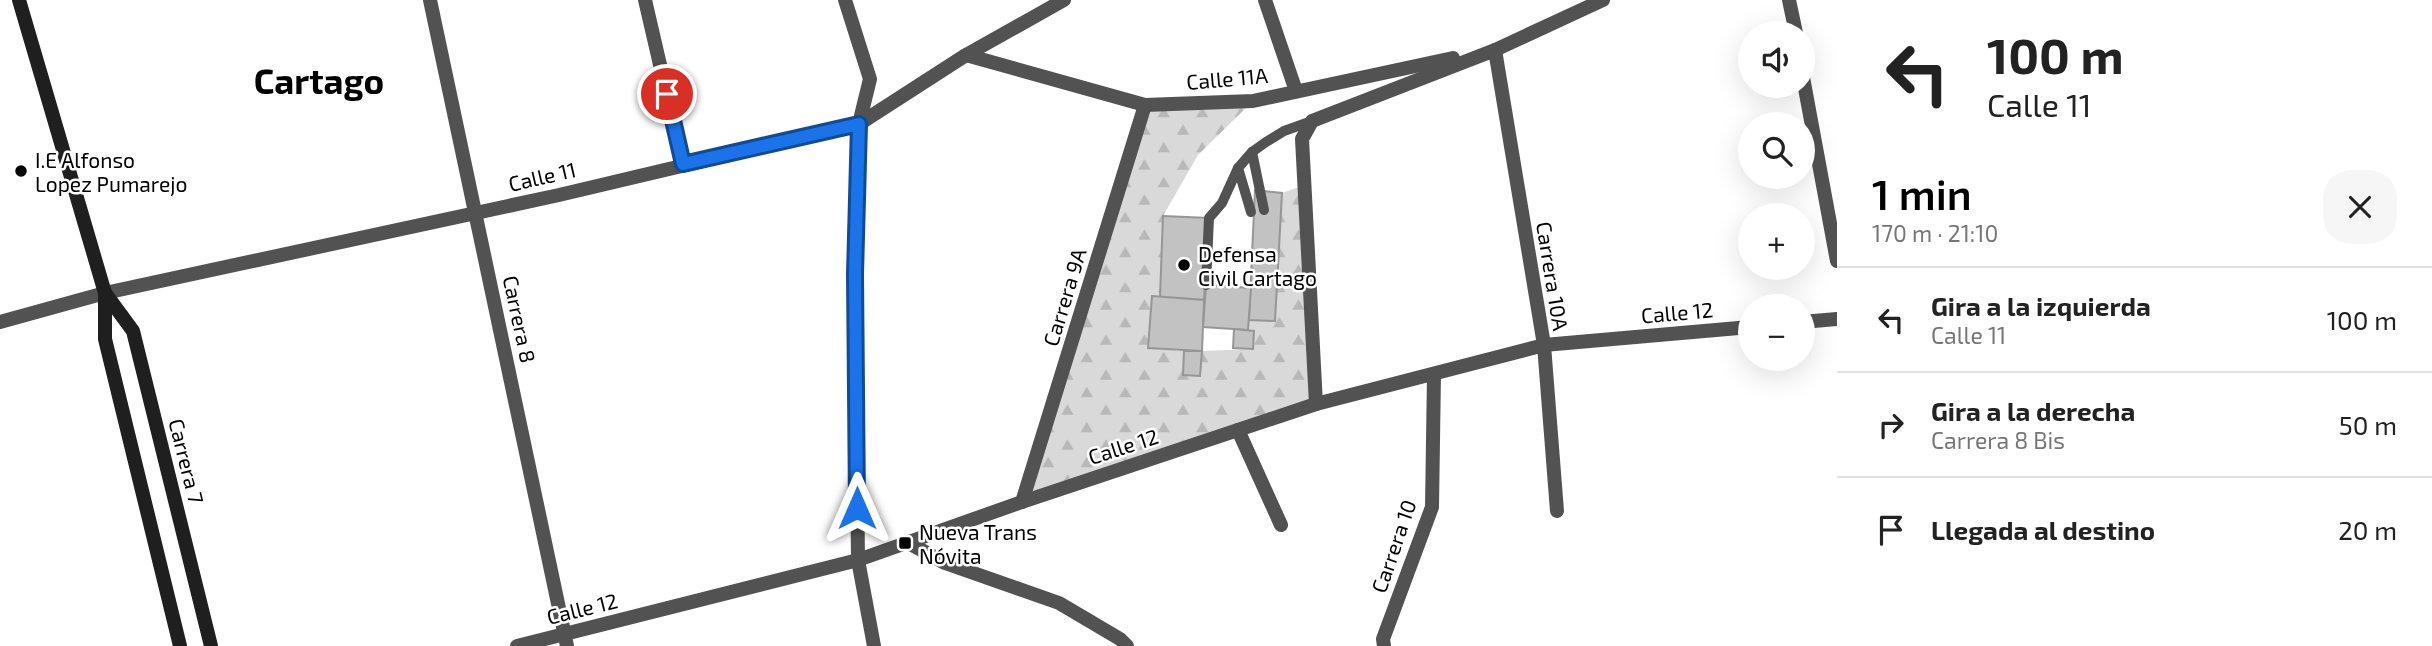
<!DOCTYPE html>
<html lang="es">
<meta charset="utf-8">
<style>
body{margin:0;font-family:"Exo 2",sans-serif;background:#f6f6f6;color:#222;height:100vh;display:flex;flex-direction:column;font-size:26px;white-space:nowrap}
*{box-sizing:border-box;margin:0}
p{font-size:23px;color:#767676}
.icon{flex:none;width:38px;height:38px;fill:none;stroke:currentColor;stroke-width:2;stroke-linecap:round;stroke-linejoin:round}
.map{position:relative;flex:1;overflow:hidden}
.details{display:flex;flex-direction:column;background:#fff;width:595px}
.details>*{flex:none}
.hud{background:#fff;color:#222;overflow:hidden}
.fabs{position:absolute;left:1738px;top:21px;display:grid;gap:14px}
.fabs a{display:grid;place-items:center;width:77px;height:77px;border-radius:50%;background:#fff;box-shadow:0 7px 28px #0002;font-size:35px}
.pin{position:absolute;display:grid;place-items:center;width:60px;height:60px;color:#fff;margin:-30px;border:4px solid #fff;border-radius:50%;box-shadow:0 2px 7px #0007}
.me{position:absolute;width:77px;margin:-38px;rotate:0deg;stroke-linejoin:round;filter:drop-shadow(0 0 5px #0008)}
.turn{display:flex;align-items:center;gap:24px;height:147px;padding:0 35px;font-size:32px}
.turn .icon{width:91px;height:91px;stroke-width:2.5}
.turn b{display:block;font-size:49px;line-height:60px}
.round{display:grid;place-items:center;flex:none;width:74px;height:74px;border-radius:28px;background:#f6f6f6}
.headline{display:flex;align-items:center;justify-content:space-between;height:119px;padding:0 35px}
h1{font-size:42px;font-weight:600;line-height:52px;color:#000}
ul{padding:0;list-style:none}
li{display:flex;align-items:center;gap:21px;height:105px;padding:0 35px;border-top:2px solid #e0e0e0}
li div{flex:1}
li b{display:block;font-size:26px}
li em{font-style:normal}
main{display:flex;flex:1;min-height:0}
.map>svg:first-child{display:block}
.forest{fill:url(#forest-firs)}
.building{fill:#c2c2c2;stroke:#969696;stroke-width:2}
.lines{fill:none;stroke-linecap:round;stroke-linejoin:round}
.service{stroke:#525252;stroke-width:10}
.minor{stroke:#525252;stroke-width:14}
.secondary{stroke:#1f1f1f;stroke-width:14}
.route-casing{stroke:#114b97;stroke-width:18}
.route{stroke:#1a73e8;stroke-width:12}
.poi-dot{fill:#000;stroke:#fff;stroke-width:2.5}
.labels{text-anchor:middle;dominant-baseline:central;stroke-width:5;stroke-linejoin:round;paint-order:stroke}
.street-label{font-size:21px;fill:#000;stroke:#fff}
.poi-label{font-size:21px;fill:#000;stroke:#fff;text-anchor:start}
.town-label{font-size:35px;font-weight:bold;fill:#000;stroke:#fff}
</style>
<main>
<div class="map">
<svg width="1837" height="646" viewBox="0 0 1837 646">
<defs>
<pattern id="forest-firs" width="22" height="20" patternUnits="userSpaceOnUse" patternTransform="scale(1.75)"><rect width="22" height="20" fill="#d9d9d9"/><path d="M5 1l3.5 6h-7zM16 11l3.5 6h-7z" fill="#b8b8b8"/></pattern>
</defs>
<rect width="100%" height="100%" fill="#fff"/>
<polygon class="forest" points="1253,101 1198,155 1163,216 1160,297 1152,297 1148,348 1184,351 1183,374 1200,376 1202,351 1253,349 1254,331 1248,330 1249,320 1275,321 1282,193 1302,186 1316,404 1022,502 1145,105"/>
<g class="building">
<polygon points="1255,190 1282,193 1275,321 1249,320"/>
<polygon points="1163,216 1209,218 1204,300 1160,297"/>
<polygon points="1206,285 1251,288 1248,330 1203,327"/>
<polygon points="1152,296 1204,300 1202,351 1148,348"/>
<polygon points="1234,329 1254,331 1253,349 1233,348"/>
<polygon points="1184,351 1202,351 1200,376 1183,375"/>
</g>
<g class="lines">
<g class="service">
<polyline points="1252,152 1264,210"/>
<polyline points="1238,168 1251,212"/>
<polyline points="1206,285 1209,218 1222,203 1238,168 1252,152 1266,142 1284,131 1312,121"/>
</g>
<g class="minor">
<polyline points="430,0 567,646"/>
<polyline points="645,0 683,164"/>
<polyline points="845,0 870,79 859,124 855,274 858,560 874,646"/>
<polyline points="1265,0 1296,91"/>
<polyline points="1789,0 1796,33"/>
<polyline points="1495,50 1544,345 1557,511"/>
<polyline points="966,55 1145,105 1253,101 1453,58"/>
<polyline points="1802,72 1837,261"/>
<polyline points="0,322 105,293 559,195 859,124 966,55 1064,0"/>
<polyline points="1802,322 1837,319"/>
<polyline points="1316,404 1302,139 1312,121 1495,50 1603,0"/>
<polyline points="1238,430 1281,525"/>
<polyline points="1022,502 1145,105"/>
<polyline points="907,542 945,563 1059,603 1120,639 1127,646"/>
<polyline points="517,646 858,560 1022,502 1316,404 1544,345 1750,327"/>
<polyline points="1384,646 1383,639 1432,507 1434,374"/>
</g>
<g class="secondary">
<polyline points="19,0 105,293 105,339 180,646"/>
<polyline points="105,293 133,331 211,646"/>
</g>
</g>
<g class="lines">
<defs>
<polyline id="route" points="667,94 683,164 859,124 855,274 857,508"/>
</defs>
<use href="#route" class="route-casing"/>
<use href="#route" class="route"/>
</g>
<g class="poi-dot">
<circle cx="21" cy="171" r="7"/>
<circle cx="1184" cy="265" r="7"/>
<rect x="898" y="536" width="14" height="14" rx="3.5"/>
</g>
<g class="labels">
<g class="street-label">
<text transform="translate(1227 78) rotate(-5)">Calle 11A</text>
<text transform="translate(542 176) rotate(-13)">Calle 11</text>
<text transform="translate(1553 276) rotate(81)">Carrera 10A</text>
<text transform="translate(1064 297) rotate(-73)">Carrera 9A</text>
<text transform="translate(1677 312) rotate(-5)">Calle 12</text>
<text transform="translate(520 319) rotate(78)">Carrera 8</text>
<text transform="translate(1123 446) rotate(-18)">Calle 12</text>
<text transform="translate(187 461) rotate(76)">Carrera 7</text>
<text transform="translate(1393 546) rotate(-71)">Carrera 10</text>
<text transform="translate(582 608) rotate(-14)">Calle 12</text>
</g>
<g class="poi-label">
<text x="35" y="159">I.E Alfonso<tspan x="35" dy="24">Lopez Pumarejo</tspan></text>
<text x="1198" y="253">Defensa<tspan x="1198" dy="24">Civil Cartago</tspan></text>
<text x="919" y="531">Nueva Trans<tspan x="919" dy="24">Nóvita</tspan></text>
</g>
<g class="town-label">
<text x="319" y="80">Cartago</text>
</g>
</g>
</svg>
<div class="fabs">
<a><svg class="icon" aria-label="sound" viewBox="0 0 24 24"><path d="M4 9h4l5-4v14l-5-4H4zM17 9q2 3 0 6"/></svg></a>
<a><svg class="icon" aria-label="search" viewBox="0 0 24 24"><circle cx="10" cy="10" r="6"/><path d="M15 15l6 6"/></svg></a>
<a>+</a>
<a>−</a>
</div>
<div class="pin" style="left:667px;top:94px;background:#d93025"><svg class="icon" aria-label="arrive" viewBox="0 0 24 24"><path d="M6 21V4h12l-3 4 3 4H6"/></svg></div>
<svg class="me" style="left:857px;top:508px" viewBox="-20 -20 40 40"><path d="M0-17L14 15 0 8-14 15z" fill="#1a73e8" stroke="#fff" stroke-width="4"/></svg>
</div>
<section class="details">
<div class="hud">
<div class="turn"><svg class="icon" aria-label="left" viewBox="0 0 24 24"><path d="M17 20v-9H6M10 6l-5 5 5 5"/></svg><div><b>100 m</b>Calle 11</div></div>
</div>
<div class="headline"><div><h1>1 min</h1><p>170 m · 21:10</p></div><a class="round"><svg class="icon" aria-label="close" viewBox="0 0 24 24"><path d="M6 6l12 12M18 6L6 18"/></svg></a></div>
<ul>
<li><svg class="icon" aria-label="left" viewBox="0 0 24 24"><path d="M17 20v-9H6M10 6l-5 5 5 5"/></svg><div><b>Gira a la izquierda</b><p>Calle 11</p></div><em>100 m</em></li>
<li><svg class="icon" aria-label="right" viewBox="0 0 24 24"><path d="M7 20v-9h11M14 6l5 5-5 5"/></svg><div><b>Gira a la derecha</b><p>Carrera 8 Bis</p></div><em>50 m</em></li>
<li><svg class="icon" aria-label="arrive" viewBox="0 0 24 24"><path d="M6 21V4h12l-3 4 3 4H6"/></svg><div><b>Llegada al destino</b></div><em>20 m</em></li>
</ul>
</section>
</main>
